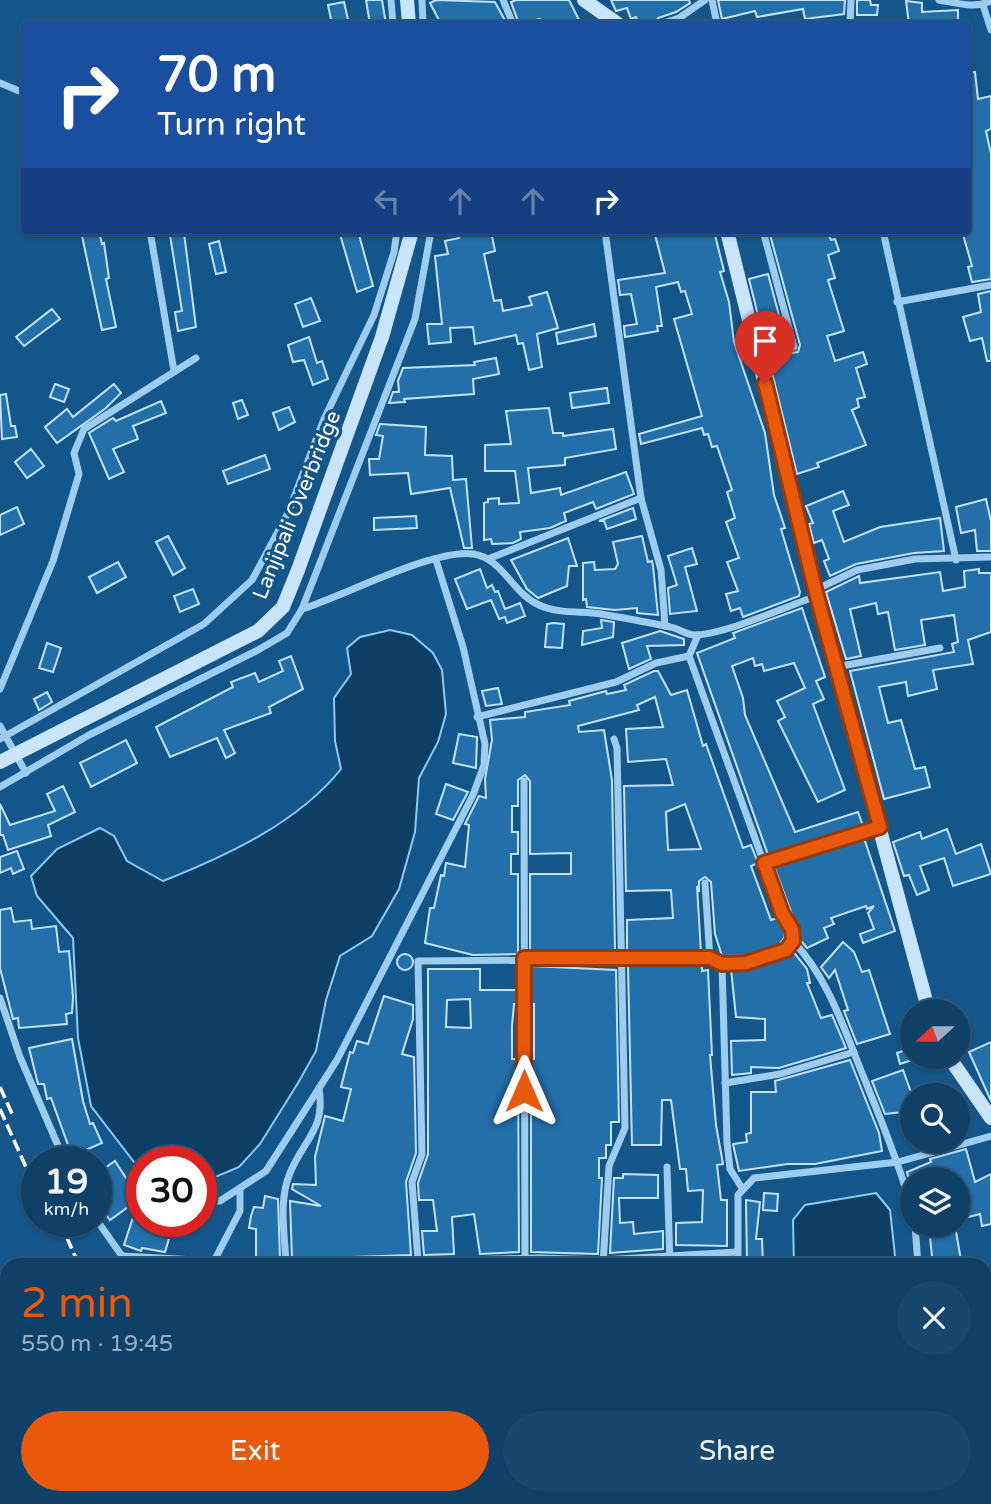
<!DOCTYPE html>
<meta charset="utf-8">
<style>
body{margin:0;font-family:"Varela Round",sans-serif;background:#18476d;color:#f1f3f6;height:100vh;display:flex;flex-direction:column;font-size:26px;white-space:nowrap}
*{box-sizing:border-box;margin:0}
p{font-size:23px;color:#9bafc0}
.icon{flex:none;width:38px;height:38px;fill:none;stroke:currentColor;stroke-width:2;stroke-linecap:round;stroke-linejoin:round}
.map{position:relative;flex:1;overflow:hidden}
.details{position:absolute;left:0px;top:1258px;width:992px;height:247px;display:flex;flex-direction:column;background:#0f4067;border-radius:21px 21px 0 0;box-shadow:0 2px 5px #0004,0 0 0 2px #2f597b}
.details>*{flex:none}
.banner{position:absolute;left:21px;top:21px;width:950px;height:214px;border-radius:7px;box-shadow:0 2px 5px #0004,0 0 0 2px #2f597b;background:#1a4fa0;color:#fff;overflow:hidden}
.needle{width:46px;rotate:249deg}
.fabs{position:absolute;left:900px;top:999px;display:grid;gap:14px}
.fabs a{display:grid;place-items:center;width:70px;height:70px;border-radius:50%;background:#0f4067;box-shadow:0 2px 5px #0004,0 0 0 2px #2f597b;font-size:35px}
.speed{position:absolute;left:21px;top:1146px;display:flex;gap:14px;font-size:35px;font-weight:700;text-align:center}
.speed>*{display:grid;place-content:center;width:91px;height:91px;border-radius:50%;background:#0f4067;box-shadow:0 2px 5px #0004,0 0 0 2px #2f597b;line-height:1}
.speed small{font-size:18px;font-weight:400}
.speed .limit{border:10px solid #d22;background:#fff;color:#111}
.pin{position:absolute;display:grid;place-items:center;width:60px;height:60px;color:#fff;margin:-72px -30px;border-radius:50% 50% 50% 0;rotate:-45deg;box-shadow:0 0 7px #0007}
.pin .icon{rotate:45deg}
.me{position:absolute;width:77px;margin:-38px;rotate:0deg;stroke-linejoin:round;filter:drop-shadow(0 0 5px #0008)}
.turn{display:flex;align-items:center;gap:24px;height:147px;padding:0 21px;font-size:32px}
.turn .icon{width:91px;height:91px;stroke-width:2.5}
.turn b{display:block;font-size:49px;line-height:60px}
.lanes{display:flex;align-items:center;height:66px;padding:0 21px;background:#0003;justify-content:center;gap:35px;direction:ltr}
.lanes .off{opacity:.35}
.round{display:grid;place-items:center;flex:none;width:74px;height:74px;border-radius:37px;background:#18476d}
.summary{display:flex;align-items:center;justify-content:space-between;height:119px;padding:0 21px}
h1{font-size:42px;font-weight:600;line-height:52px;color:#ea580c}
.action{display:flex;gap:14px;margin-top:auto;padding:14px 21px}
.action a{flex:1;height:80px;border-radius:42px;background:#ea580c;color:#fff;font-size:28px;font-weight:600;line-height:80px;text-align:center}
.action a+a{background:#18476d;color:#f1f3f6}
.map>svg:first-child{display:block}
.water{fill:#0d3e66;stroke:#8ec9f2;stroke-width:2}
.building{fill:#226fa9;stroke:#c2e3fb;stroke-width:2;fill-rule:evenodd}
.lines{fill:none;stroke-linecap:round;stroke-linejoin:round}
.street{stroke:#9cccef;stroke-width:7}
.secondary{stroke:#c9e5fb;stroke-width:14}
.rail{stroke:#fff;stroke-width:3.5;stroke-dasharray:12 5;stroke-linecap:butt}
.secondary-bridge{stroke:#c9e5fb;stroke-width:14}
.route-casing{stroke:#983908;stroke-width:18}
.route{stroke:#ea580c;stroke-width:12}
.labels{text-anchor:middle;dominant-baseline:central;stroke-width:7;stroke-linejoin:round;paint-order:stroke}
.street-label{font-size:21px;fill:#fff;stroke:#145689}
</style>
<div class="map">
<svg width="991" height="1504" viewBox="0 0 991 1504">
<rect width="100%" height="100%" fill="#145689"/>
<g class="water">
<path d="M 390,630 L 412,635 L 433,653 L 442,670 L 446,714 L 438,742 L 419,778 L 415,832 L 399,889 L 372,936 L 340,956 L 326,1000 L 316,1051 L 298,1083 L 260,1144 L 239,1167 L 201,1183 L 201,1162 L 142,1162 L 142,1167 L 134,1162 L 91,1106 L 78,1038 L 73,938 L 37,896 L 31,876 L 57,849 L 100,828 L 114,836 L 127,861 L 163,881 C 226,856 298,823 341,769 L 335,741 L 334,698 L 351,674 L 347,648 L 360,637 Z"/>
<polygon points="876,1193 890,1210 896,1265 794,1265 793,1220 805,1205"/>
</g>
<g class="building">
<polygon points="366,0 382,0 386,24 370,24"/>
<polygon points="436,0 495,2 507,24 441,24 430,3"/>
<polygon points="516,0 569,0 581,24 541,24 540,19 519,24 511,2"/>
<polygon points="611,0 689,0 690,3 676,12 658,18 655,24 639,24 636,17 631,19 627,8 616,11"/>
<polygon points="718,0 845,0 844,14 805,19 803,9 757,17 755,11 722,19"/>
<polygon points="857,0 870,0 871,5 878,5 877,15 857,15"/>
<polygon points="906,1 922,3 922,12 958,10 958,24 909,24"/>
<polygon points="344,2 349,24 332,24 328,5"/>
<polygon points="975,72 978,99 991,96 991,129 986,131 991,154 991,279 972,282 968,267 972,266 962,231 968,231 968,73"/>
<polygon points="81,231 99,231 102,244 104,243 109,278 106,279 116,327 102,330"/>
<polygon points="339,231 358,231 373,286 357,292"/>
<polygon points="458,231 491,231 495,251 484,254 494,301 501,300 503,311 532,305 529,297 547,292 558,328 537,334 542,367 529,370 523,343 518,344 516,335 475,344 473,327 450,328 451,342 429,344 427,324 442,324 435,256 448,254 445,241 459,238"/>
<polygon points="654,231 714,231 724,271 720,272 729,302 734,342 765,433 774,495 785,528 781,529 800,592 799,596 743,617 740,608 731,611 726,594 738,591 727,562 739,558 726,522 735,518 727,492 732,490 717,446 712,447 708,434 704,435 702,428 641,444 639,434 702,416 674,319 692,314 685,291 681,292 678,282 656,287 662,326 657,326 658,331 625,337 624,326 637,324 631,294 620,295 618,280 665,273"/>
<polygon points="769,231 827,231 831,240 835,239 839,251 828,255 835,278 828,280 844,331 827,336 835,361 863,352 867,364 856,368 865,397 857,399 859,407 852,410 866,445 817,463 819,467 797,474 749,279 768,274 788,349 792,353 798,352 800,345"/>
<polygon points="184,233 196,327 178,331 175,312 182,311 170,235"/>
<polygon points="219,241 226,272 216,274 209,244"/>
<polygon points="991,291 991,361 987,361 982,338 970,341 963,317 981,312 978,294"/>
<polygon points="311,298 320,321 303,327 295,304"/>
<polygon points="52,309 60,319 24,346 16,337"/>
<polygon points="594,324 596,336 558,344 556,333"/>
<polygon points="309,337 317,363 322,361 328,379 313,385 304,360 293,362 288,345"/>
<polygon points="496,358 499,374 473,379 474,394 404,399 405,402 389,403 393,392 399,392 398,381 403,368 475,365 474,362"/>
<polygon points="55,384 69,389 64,402 50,397"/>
<polygon points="114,384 121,393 106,408 57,443 45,427 67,409 73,417"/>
<polygon points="607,388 609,403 572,408 570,393"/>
<polygon points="6,394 11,426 15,426 17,437 2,439 0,395"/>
<polygon points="242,400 248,415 238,419 233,403"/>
<polygon points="161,401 166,413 133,426 138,439 113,449 124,472 109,479 89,433 113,418 116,421"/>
<polygon points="289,407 295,422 279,430 273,413"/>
<polygon points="549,408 553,433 563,433 563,436 613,429 616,449 565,458 565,465 528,468 531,493 560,488 561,495 626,472 634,494 596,509 593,502 564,513 566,521 550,528 520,532 521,539 513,543 492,544 491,539 484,540 484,503 488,502 488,499 499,498 499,504 519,503 515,471 485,471 485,445 511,444 506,411"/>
<polygon points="380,424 426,427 425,455 452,456 453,480 466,479 472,548 464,548 450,488 411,494 408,473 370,475 369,459 379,459 383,436 376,435"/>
<polygon points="31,449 44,466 27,478 15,462"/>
<polygon points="265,455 270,469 228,484 223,471"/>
<polygon points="843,491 849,505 833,511 844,542 880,527 940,518 944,551 914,553 856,564 830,576 824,561 829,559 822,540 814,543 813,540 809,524 813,523 806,506"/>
<polygon points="986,499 991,521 991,551 977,551 975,530 961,533 956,507"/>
<polygon points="17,507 24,524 0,535 0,515"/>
<polygon points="633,508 636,519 607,529 604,521 599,521"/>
<polygon points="416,516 417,528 374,530 374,518"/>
<polygon points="168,536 185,568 173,575 156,542"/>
<polygon points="642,536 648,562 652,561 653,566 658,615 637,613 637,608 615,610 587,607 586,599 583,600 583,563 594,562 595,570 615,569 618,564 613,542"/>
<polygon points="568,538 577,566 569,566 567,586 538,598 527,589 511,560"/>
<polygon points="692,548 697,564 685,567 697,611 670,614 668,588 677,585 668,556"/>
<polygon points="118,562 126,577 97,593 89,577"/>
<polygon points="480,569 487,588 492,585 495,592 498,591 505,609 520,603 525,616 507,623 505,617 499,619 491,600 467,609 455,579"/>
<polygon points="979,569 979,573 991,573 991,632 968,640 973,664 933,670 937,689 908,696 906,682 879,687 888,723 901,720 915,769 925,767 930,787 884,799 850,671 954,652 952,644 958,642 954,615 921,620 925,645 895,650 888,612 878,614 876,603 850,609 861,656 846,659 826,592 859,576 860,583 940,572 943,591 965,587 964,571"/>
<polygon points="193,589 199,604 180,612 174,596"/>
<polygon points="802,608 825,677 816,681 824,699 813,704 845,790 818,802 778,721 785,717 777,701 805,688 794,663 764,671 762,664 755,666 753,658 732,666 743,698 745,715 795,832 858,812 863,826 768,855 697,653 735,638 733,633"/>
<polygon points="601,620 614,622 613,637 582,645 583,631 602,628"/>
<polygon points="553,623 564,624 562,648 545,647 547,624"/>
<polygon points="660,631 684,639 684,645 647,646 651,659 629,669 622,643"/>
<polygon points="47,643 61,648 53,672 39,668"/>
<polygon points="291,656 303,689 269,707 271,713 224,730 235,753 226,758 217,738 170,757 156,727 233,687 231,682 255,673 259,682 283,671 279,661"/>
<path d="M 654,671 L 658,671 L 671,695 L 687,690 L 703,746 L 706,744 L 743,848 L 751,845 L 758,863 L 751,866 L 771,920 L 778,918 L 785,929 L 784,938 L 779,945 L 754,955 L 722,956 L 715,934 L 711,882 L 705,877 L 699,881 L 699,892 L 697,886 L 701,953 L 627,953 L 627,920 L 673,918 L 671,890 L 626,891 L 624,786 L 673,785 L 666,759 L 628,762 L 626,729 L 663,727 L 655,697 L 637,705 L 639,710 L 578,726 L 579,732 L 604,730 L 612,780 L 615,951 L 530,954 L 530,874 L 571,874 L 571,853 L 530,854 L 530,781 L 525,775 L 518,780 L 518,806 L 512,806 L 512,832 L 518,832 L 518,854 L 511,854 L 511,874 L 518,874 L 518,954 L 473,955 L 425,943 L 430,908 L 434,908 L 441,875 L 444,876 L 446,863 L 465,867 L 469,825 L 465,824 L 479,796 L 486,798 L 485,779 L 492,740 L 490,720 L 525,717 L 525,712 L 570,705 L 569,701 L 606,691 L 607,694 L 626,690 L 624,685 ZM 685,804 L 701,849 L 668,850 L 666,812 Z"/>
<polygon points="498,688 502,704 486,706 482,691"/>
<polygon points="47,692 52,702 39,710 34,699"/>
<polygon points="459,734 477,737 476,768 453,763"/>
<polygon points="126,740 137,763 91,787 80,763"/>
<polygon points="446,784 468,792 453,820 436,814"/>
<polygon points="63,786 75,812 48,825 51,836 8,850 3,835 0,835 0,804 10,825 55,811 47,794"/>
<polygon points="947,829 956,854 981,844 991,874 953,886 944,858 920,866 929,890 917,895 909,875 904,876 893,842 920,832 922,839"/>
<polygon points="864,838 895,931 863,943 860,934 874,929 868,913 874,906 867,909 866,906 831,918 834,924 824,928 828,938 807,948 797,936 796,925 774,866"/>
<polygon points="17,851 24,869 13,874 11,868 0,873 0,857"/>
<polygon points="11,908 14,922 31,920 32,929 56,926 59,952 69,951 73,997 72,1013 66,1014 67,1024 19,1028 18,1018 13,1019 0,968 0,910"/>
<polygon points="843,942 854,952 862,972 869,970 890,1034 857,1044 844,1011 848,1010 835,970 829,978 821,967"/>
<polygon points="791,949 807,969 810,983 807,983 821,1018 832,1015 846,1048 779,1068 751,1067 751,1073 732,1075 731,1041 765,1040 765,1019 736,1017 731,969 773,962"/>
<circle cx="405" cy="962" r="8"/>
<polygon points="702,965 702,971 708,970 712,1055 710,1055 716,1125 723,1164 717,1165 721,1200 727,1200 727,1246 676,1245 676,1223 702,1222 703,1190 688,1191 686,1169 680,1169 671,1100 662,1100 661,1145 632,1145 628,966"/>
<polygon points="531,966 616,970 619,1122 611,1122 611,1145 606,1145 606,1158 599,1158 599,1178 602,1178 598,1254 531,1252 531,1059 534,1059 534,1004 531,1004"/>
<path d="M 428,969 L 480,969 L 480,990 L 518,990 L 518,1004 L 514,1004 L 512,1026 L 512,1059 L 518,1059 L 519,1252 L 480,1254 L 474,1214 L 452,1217 L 454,1254 L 424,1255 L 422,1231 L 437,1231 L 433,1200 L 419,1200 L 418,1183 L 428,1154 ZM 470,999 L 471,1028 L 446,1027 L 447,1000 Z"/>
<polygon points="384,996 413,1005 413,1019 402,1054 414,1057 416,1153 406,1182 411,1255 292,1259 290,1201 321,1206 292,1189 293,1184 316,1185 315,1157 325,1116 343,1121 351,1089 341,1087 350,1052 353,1053 357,1041 368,1044"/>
<polygon points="72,1039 83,1101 90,1124 93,1123 102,1143 72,1156 51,1098 47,1099 44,1084 38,1084 29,1048"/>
<polygon points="991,1042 991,1101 969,1052"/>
<polygon points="912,1048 912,1060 900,1064 897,1053"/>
<polygon points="850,1060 879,1133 882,1151 815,1164 787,1164 739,1171 733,1144 747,1142 746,1134 751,1133 751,1092 776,1092 775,1081"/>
<polygon points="903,1070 912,1095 912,1111 885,1114 872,1081"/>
<polygon points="966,1149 975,1182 991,1174 991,1224 982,1226 980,1214 957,1220 957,1180 909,1180 907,1172 931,1162 930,1159"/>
<polygon points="115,1161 139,1198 142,1197 142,1222 174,1222 165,1252 142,1248 141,1251 124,1245 139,1199 110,1220 96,1202 96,1174"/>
<polygon points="623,1174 658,1175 658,1198 619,1198 620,1223 633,1222 634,1234 663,1231 663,1249 610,1253 614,1178 623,1178"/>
<polygon points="764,1193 778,1194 777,1211 763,1210"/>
<polygon points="265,1196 278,1199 280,1258 256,1257 256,1229 249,1228 251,1216 254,1207 263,1208"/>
<polygon points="746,1200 760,1202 756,1239 762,1239 763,1265 747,1265"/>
<polygon points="955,1226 961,1260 955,1261 956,1265 933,1265 929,1229"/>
</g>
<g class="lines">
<g class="street">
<polyline points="391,0 393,24"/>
<polyline points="422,0 423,24"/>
<polyline points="503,0 513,24"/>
<polyline points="712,0 717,24"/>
<path d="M 939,0 C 956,3 975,9 991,1"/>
<polyline points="983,5 991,30"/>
<polyline points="661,24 679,18 705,0"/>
<polyline points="850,24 851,0"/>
<polyline points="0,83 24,93"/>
<polyline points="150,231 174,371"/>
<polyline points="605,231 641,498 661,570 665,626"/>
<polyline points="763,231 794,347"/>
<polyline points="883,231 956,560"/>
<polyline points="897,302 991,285"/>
<polyline points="488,559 641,498"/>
<polyline points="815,590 857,570 915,559 991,557"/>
<path d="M 302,609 C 344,596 434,548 474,554 C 503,559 512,593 539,605 C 558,614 581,611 601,614 C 624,618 647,622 670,627 C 678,628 686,635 695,635 C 727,634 784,607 817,596"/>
<polyline points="836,667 940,648"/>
<polyline points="0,689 53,561 79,474 74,453 84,429 196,358"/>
<polyline points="477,717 616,682 656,663 689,656"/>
<polyline points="0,726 26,773"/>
<polyline points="0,739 204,624 252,580 288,513 324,419 374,315 394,252 397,231"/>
<polyline points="524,781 525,1258"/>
<polyline points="0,787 89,735 258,650 287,633 302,609 415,319 431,231"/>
<polyline points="764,863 880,827"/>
<polyline points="705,883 710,959"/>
<path d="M 793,941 C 827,977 842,1023 860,1068 C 879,1115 898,1161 912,1209"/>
<polyline points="722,964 727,1142 730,1169 742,1188"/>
<polyline points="0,998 20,1057 65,1162"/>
<polyline points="725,1083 780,1074 854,1052"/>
<polyline points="667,1167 670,1265"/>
<polyline points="201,1202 220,1201 266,1171 337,1060 473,795 484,765 485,744 463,647 436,560"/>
<polyline points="96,1219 122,1256 120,1265"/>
<polyline points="915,1225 918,1265"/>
<polyline points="122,1256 286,1265 539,1258 602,1260 737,1252"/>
<path d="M 418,1260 L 412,1182 L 422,1154 L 418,961 L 710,959 C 739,972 819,955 782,913 L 689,656 L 698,635"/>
<polyline points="214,1261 240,1211 240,1189"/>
<polyline points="41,1265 45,1265"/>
<path d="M 286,1265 C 285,1235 278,1201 290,1173 C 304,1139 326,1129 319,1088"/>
<polyline points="603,1265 609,1166 625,1128 617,748 614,739"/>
<polyline points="738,1265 738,1195 754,1178 898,1162 991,1136"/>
<polyline points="0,1280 7,1278"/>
<polyline points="0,1376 7,1373"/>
<polyline points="0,1470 7,1468"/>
<polyline points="985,1492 991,1490"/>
<polyline points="48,1498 51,1504"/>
<polyline points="153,1498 155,1504"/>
<polyline points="230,1498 234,1504"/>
<polyline points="312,1498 315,1504"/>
<polyline points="465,1498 478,1504"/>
<polyline points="519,1498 520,1504"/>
<polyline points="645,1498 648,1504"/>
<polyline points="713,1498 717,1504"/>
<polyline points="836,1498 840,1504"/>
<polyline points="905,1498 911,1504"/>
<polyline points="80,1504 95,1498"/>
<polyline points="663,1504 668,1498"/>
<polyline points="956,1504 965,1500 967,1504"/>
</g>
<g class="secondary">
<polyline points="407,0 409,24"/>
<polyline points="584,0 618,24"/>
<polyline points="727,231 817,596 929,1012"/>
<polyline points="949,1057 991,1118"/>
</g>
<g class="rail">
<polyline points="0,1087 14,1118"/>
<polyline points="0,1109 37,1192"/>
<polyline points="60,1222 79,1265"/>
<polyline points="198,1498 202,1504"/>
</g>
<polyline class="secondary-bridge" points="0,762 258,631 283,607 298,570 382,337 412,231"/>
</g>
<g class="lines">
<defs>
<polyline id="route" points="524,1091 524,958 710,958 722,964 746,963 786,950 793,941 792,929 782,913 764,863 880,827 816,593 765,383"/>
</defs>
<use href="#route" class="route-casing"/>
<use href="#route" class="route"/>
</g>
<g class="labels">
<g class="street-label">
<text transform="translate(297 505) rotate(-68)">Lanjipali Overbridge</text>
</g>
</g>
</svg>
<div class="fabs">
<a><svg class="needle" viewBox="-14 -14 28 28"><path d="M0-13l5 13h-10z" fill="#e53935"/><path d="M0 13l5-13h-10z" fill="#9bafc0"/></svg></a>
<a><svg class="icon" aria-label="search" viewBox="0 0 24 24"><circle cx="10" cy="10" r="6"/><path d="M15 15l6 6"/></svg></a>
<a><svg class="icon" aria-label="layers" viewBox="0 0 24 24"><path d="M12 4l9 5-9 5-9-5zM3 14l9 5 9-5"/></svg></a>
</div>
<div class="speed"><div>19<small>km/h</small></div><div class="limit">30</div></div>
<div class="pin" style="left:765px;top:383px;background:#d93025"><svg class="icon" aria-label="arrive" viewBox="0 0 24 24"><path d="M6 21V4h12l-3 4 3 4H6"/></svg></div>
<svg class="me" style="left:524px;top:1091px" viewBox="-20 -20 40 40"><path d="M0-17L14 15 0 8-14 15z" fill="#ea580c" stroke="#fff" stroke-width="4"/></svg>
<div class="banner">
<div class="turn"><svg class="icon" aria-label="right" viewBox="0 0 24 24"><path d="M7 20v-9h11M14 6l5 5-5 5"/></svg><div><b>70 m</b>Turn right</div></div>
<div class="lanes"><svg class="icon off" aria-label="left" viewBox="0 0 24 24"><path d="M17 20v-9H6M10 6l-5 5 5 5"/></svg><svg class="icon off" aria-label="ahead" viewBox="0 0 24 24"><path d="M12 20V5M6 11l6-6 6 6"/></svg><svg class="icon off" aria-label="ahead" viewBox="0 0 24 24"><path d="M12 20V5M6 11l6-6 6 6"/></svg><svg class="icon" aria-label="right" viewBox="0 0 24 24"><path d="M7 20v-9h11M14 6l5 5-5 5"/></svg></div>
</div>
<section class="details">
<div class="summary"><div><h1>2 min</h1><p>550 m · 19:45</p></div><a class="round"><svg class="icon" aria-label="close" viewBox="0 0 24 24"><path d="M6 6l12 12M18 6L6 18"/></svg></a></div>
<div class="action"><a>Exit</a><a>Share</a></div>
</section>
</div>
